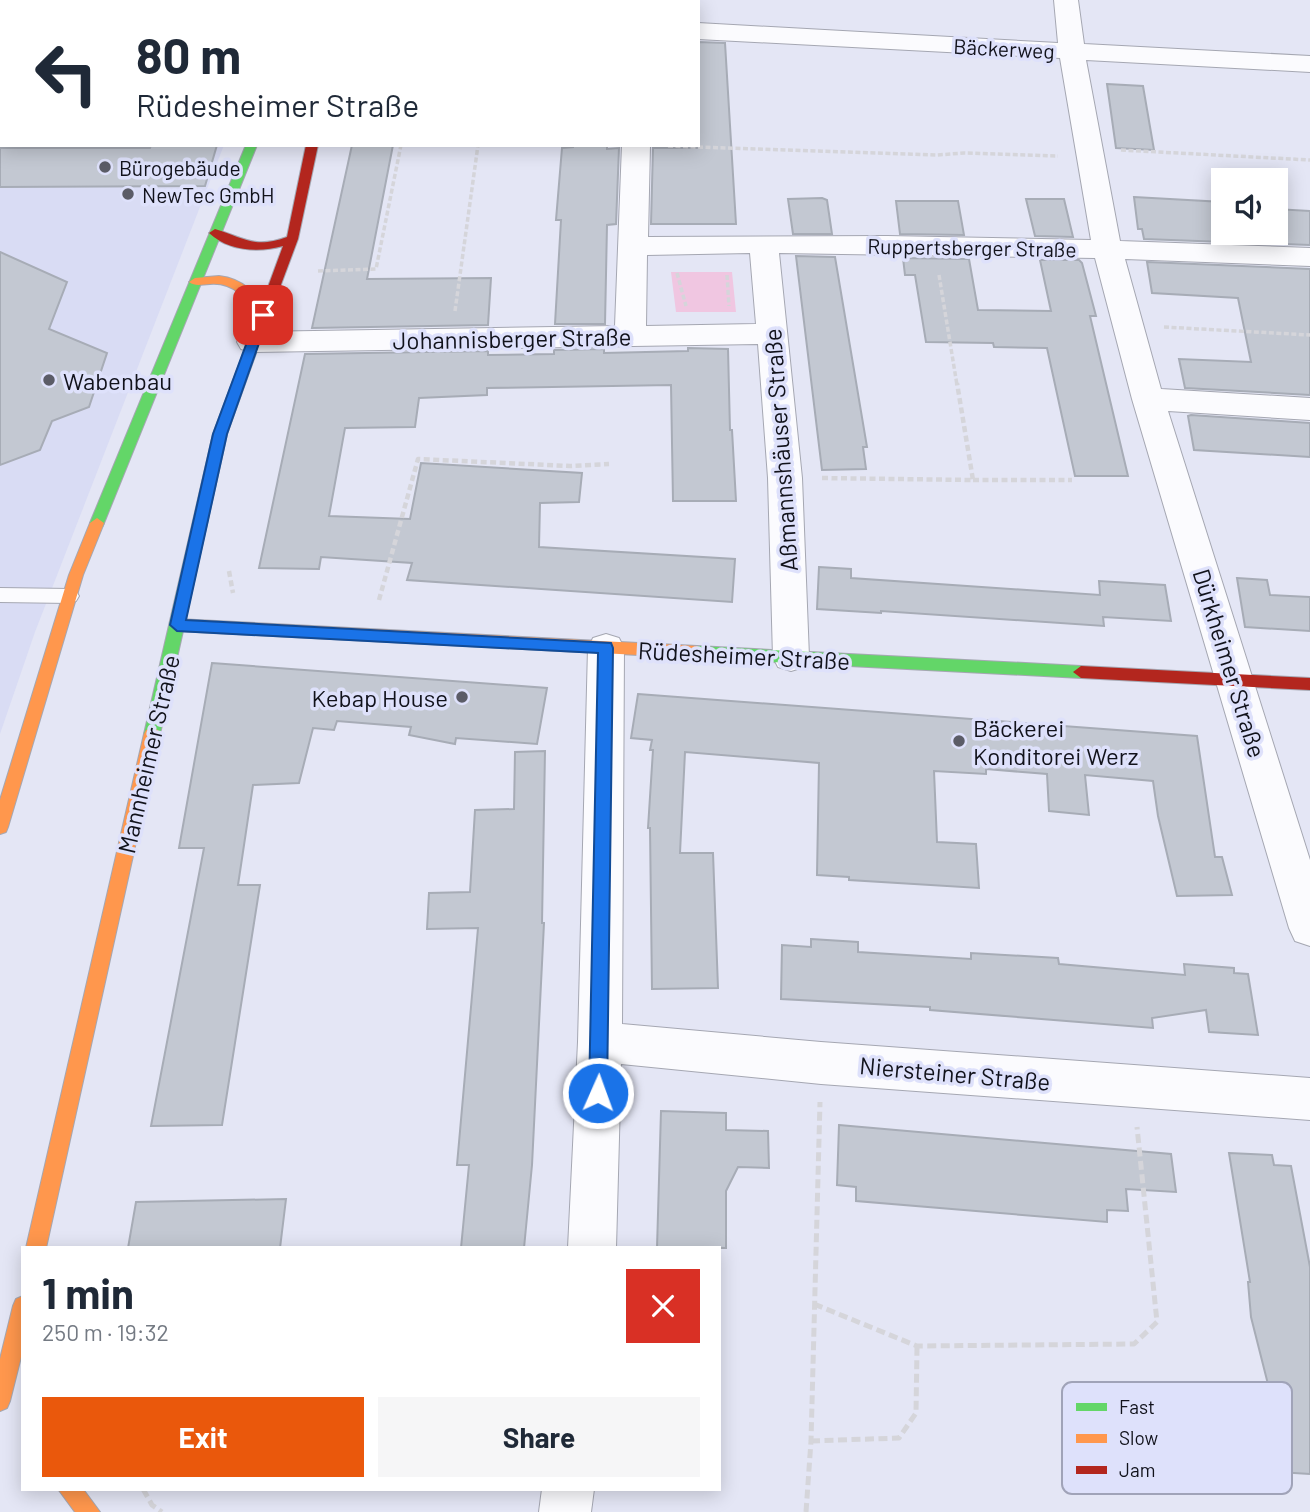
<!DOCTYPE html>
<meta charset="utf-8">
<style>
body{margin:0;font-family:Barlow,sans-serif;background:#f6f6f7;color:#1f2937;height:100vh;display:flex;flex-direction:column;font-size:26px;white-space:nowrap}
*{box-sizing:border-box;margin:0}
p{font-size:23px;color:#747a83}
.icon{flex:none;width:38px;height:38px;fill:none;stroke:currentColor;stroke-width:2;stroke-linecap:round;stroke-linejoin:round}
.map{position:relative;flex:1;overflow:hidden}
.drawer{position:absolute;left:21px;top:1246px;width:700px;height:245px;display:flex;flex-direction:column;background:#fff;border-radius:0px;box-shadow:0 4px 18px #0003}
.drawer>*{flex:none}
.guide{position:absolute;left:0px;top:0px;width:700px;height:147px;box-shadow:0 4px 18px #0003;background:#fff;color:#1f2937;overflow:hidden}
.tools{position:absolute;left:1211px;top:168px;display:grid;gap:14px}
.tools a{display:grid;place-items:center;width:77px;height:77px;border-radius:0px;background:#fff;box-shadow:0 4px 18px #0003;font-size:35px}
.pin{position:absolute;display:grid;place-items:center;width:60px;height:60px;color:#fff;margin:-30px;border-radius:14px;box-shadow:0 4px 10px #0006}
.me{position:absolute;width:77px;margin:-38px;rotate:2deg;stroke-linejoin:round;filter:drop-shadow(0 0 5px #0008)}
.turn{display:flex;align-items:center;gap:24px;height:147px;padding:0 21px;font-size:32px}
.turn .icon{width:91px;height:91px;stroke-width:2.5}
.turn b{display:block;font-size:49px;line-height:60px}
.round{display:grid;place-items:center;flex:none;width:74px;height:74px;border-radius:0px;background:#f6f6f7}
.head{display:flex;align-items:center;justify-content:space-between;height:119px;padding:0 21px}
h1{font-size:42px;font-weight:700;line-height:52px}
.button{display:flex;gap:14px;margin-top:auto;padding:14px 21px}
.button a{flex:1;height:80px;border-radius:0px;background:#ea580c;color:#fff;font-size:28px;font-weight:700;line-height:80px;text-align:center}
.button a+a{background:#f6f6f7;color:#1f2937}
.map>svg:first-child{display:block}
.built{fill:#d9dcf4}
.green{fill:#f0c6e1}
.building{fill:#c3c8d2;stroke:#a7acb6;stroke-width:2}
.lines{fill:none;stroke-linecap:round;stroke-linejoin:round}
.lane-casing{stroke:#a5a7b2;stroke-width:2}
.street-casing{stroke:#a5a7b2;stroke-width:2}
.fast-casing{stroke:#a5a7b2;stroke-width:2}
.slow-casing{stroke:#a5a7b2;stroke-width:2}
.jam-casing{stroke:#a5a7b2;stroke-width:2}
.path-far2{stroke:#d5d5da;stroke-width:3.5;stroke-dasharray:5 2.5;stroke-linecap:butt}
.path-far1{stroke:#d5d5da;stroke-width:4.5;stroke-dasharray:6 3.5;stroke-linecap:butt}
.path{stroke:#d5d5da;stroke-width:5;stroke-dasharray:9 4.5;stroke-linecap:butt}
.lane{fill:#fbfbfe;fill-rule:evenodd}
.street{fill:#fbfbfe;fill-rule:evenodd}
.fast{fill:#63d668;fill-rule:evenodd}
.slow{fill:#ff974d;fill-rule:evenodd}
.jam{fill:#b3261e;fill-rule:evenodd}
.route{fill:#1a73e8;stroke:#114b97;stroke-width:2}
.poi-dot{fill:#5b5c67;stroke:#dee1fb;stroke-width:2.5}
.labels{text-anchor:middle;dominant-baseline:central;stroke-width:7;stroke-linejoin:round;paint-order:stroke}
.far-street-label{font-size:21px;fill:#11121b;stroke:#dee1fb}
.far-poi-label{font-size:21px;fill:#11121b;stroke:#dee1fb;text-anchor:start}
.street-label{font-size:24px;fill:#11121b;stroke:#dee1fb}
.poi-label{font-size:24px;fill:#11121b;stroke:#dee1fb;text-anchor:start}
.key{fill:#dee1fb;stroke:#a0a3b8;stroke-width:2}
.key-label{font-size:19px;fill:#11121b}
</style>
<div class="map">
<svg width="1310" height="1512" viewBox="0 0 1310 1512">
<rect width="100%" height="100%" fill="#e4e6f5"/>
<polygon class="built" points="0,15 2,145 224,145 35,632 0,734"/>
<polygon class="green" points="671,272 732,272 736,312 676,312"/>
<g class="building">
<polygon points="698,42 725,43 736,224 651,224 653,148 698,148"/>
<polygon points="1107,84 1143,86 1154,150 1116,148"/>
<polygon points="151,145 217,145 205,186 0,187 0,148 150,148"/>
<polygon points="352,145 393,145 367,279 491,278 488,325 312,328"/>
<polygon points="573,145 607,145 607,149 619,148 616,224 607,225 605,324 555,324 561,220 556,220 562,148 573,147"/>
<polygon points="1134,197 1223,202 1223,233 1276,233 1276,209 1310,211 1310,245 1144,239 1142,229 1138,229"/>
<polygon points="822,198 827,200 832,234 793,234 788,199"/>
<polygon points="1026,199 1064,199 1073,237 1035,236"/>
<polygon points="896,201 958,201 964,235 900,234"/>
<polygon points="0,252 67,282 49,329 107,353 89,407 52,421 40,450 0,465"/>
<polygon points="796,256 835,257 867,447 863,447 866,469 822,470"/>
<polygon points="903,258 969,259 978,310 1051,311 1040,260 1079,260 1082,263 1096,316 1090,316 1128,476 1075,476 1047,348 994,347 993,343 926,342 915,275 905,275"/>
<polygon points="1147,262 1310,269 1310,395 1185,388 1179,359 1251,362 1238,298 1152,293"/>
<polygon points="688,348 728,349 730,430 732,430 736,501 673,501 671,385 487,388 487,395 419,398 415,427 345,428 329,516 410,519 421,463 582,473 579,502 540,503 539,547 735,559 732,602 407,580 412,563 321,557 319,569 259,568 305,354 488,351 488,355 554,354 554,350 604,349 604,353 688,351"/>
<polygon points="1191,415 1310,423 1310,457 1194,450 1188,416"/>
<polygon points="819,567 851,569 851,578 1100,595 1099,581 1165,585 1171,621 1103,617 1104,626 881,611 881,613 817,609"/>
<polygon points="1237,578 1267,580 1270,595 1310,597 1310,631 1245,627"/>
<polygon points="212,663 547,688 537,744 456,738 455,744 409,735 411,727 337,721 334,730 313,728 299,783 253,785 238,885 260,885 222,1125 151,1126 204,848 179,848"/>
<polygon points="638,694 1197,736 1215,857 1222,857 1232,895 1177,896 1158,816 1153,781 1085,775 1089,815 1049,811 1047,774 986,769 986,774 934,771 937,842 976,844 979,888 849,880 849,877 817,875 819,763 685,752 680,853 713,853 718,988 652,989 650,828 648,828 653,750 650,750 652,740 631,738"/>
<polygon points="545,751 542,923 544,923 532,1165 524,1248 461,1248 469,1165 457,1165 478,928 427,929 429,893 470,892 475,810 514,809 515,752"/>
<polygon points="811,939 858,942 858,952 971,959 971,953 1058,958 1059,964 1185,975 1184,964 1234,968 1234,973 1248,974 1258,1035 1209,1032 1206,1010 1152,1018 1153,1028 930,1010 930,1007 781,999 782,945 811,947"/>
<polygon points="661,1111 726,1113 726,1130 768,1131 769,1168 738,1167 726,1191 726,1248 657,1248"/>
<polygon points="839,1125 1171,1154 1176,1192 1126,1189 1128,1211 1107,1210 1107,1222 856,1201 856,1187 837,1185"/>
<polygon points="1229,1153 1272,1155 1274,1165 1291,1166 1310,1267 1310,1474 1246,1470 1235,1398 1272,1400 1251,1317 1248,1282 1250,1282"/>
<polygon points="286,1199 280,1248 128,1248 136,1202"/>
</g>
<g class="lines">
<defs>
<polygon id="lane" points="0,588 70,589 76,591 79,596 76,601 70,603 0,602"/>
<g id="street">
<path d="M 1054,0 L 1078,0 L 1084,44 L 1310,56 L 1310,72 L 1086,60 L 1120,241 L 1310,248 L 1310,266 L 1125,259 L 1161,389 L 1310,398 L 1310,420 L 1168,411 L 1310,860 L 1310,946 L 1295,941 L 1289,928 L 1132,399 L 1095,258 L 779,253 L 802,478 L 809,657 L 804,667 L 791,671 L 778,667 L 773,657 L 768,478 L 758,344 L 252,352 L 241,349 L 237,342 L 241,335 L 252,332 L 615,326 L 622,145 L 650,145 L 648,237 L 887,236 L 1091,240 L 1060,58 L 698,39 L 698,23 L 1058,43 ZM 750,253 L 756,324 L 646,326 L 647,255 Z"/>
<polygon points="606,634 619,638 624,648 622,1024 821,1042 1310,1078 1310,1120 821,1084 621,1064 616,1248 568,1248 578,1042 588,648 593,638"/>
<polygon points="542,1489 594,1489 591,1512 539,1512"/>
</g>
<g id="fast">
<polygon points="305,0 318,0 319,2 306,2"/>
<polygon points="246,145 257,145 104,523 102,527 92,527 90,523"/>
<polygon points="267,302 273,306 227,434 160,734 158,738 146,738 144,734 213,434 261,306"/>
<polygon points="697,646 1081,666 1089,672 1081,678 697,658 690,652"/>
</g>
<g id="slow">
<polygon points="161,0 180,0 181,2 162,2"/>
<path d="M 219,276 C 245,279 256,294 269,315 L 267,318 L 259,318 C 246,299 235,282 210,284 C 202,284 196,287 189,282 L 195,278 Z"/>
<polygon points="97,518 104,523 83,575 8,827 6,832 0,834 0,800 69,575 90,523"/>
<polygon points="177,619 697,646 704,652 697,658 177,631 170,625"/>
<polygon points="152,728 158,730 160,734 46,1248 26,1248 144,734 146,730"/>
<polygon points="23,1296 23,1349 10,1401 7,1408 0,1411 0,1359 13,1306 16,1299"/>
<polygon points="58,1489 83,1489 100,1512 75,1512"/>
</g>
<g id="jam">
<path d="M 306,145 L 318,145 L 298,239 L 273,306 L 267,310 L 261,306 L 283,246 C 259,253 228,251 209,233 L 215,229 C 244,238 255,249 287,237 Z"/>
<polygon points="1081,666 1310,678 1310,690 1081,678 1073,672"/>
</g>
</defs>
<use href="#lane" class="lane-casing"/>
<use href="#street" class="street-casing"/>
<use href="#fast" class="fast-casing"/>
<use href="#slow" class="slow-casing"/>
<use href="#jam" class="jam-casing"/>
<g class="path-far2">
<polyline points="668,146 937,155 964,153 1058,156"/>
<polyline points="1121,150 1310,160"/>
<polyline points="318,271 376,269 401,145"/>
<polyline points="677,273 686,306"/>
<polyline points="727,275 729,306"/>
<polyline points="939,275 957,385"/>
<polyline points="455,311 478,145"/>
<polyline points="1164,327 1310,335"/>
</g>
<g class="path-far1">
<polyline points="822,478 973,480 957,383"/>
<polyline points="973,480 1072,480"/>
<polyline points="229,571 233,593"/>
<polyline points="379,600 418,459 570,466 609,464"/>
</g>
<g class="path">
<polyline points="814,1304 917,1346 1134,1344 1157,1322 1137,1127"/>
<polyline points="811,1441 899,1438 916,1413 917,1347"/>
<polyline points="143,1489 152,1505 162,1512"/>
<polyline points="806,1512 811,1441 820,1102"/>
</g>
<use href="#lane" class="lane"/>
<use href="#street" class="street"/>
<use href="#fast" class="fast"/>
<use href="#slow" class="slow"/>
<use href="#jam" class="jam"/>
</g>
<polygon class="route" points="263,311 269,315 227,434 186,620 611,643 613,648 607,1093 605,1100 598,1102 591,1100 589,1093 598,653 177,631 170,625 213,434 257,315"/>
<g class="poi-dot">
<circle cx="105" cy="167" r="7"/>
<circle cx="128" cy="194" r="7"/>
<circle cx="49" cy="380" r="7"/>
<circle cx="462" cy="697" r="7"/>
<circle cx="959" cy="741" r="7"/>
</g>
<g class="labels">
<g class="far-street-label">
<text transform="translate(1004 48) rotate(3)">Bäckerweg</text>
<text transform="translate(972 247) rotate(1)">Ruppertsberger Straße</text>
</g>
<g class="far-poi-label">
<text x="119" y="167">Bürogebäude</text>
<text x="142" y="194">NewTec GmbH</text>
</g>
<g class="street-label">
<text transform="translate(512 338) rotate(-1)">Johannisberger Straße</text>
<text transform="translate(780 450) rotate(-94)">Aßmannshäuser Straße</text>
<text transform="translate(744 655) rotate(3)">Rüdesheimer Straße</text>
<text transform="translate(1230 663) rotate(73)">Dürkheimer Straße</text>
<text transform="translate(148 754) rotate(-77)">Mannheimer Straße</text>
<text transform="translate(955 1073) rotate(5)">Niersteiner Straße</text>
</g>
<g class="poi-label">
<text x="63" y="380">Wabenbau</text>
<text x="448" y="697" text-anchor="end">Kebap House</text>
<text x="973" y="727">Bäckerei<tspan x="973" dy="28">Konditorei Werz</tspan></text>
</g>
</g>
<rect x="1062" y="1382" width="230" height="112" rx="10" class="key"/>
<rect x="1076" y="1403" width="31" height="8" fill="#63d668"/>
<rect x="1076" y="1434" width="31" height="9" fill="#ff974d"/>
<rect x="1076" y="1466" width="31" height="8" fill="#b3261e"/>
<g class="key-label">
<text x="1119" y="1414">Fast</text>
<text x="1119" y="1445">Slow</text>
<text x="1119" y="1477">Jam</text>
</g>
</svg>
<div class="tools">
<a><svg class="icon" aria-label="sound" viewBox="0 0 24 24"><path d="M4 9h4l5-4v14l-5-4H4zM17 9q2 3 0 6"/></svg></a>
</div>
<div class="pin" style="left:263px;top:315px;background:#d93025"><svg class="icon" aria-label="arrive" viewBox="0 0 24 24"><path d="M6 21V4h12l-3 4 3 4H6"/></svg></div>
<svg class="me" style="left:598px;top:1093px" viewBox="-20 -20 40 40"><circle r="17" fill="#1a73e8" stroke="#fff" stroke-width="3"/><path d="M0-11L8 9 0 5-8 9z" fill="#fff"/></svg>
<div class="guide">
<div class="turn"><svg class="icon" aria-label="left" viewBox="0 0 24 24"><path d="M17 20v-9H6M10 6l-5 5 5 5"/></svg><div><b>80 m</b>Rüdesheimer Straße</div></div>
</div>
<section class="drawer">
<div class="head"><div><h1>1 min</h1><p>250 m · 19:32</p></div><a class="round" style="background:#d93025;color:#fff"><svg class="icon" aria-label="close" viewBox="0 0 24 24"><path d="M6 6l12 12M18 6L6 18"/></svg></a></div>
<div class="button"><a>Exit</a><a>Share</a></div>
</section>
</div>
